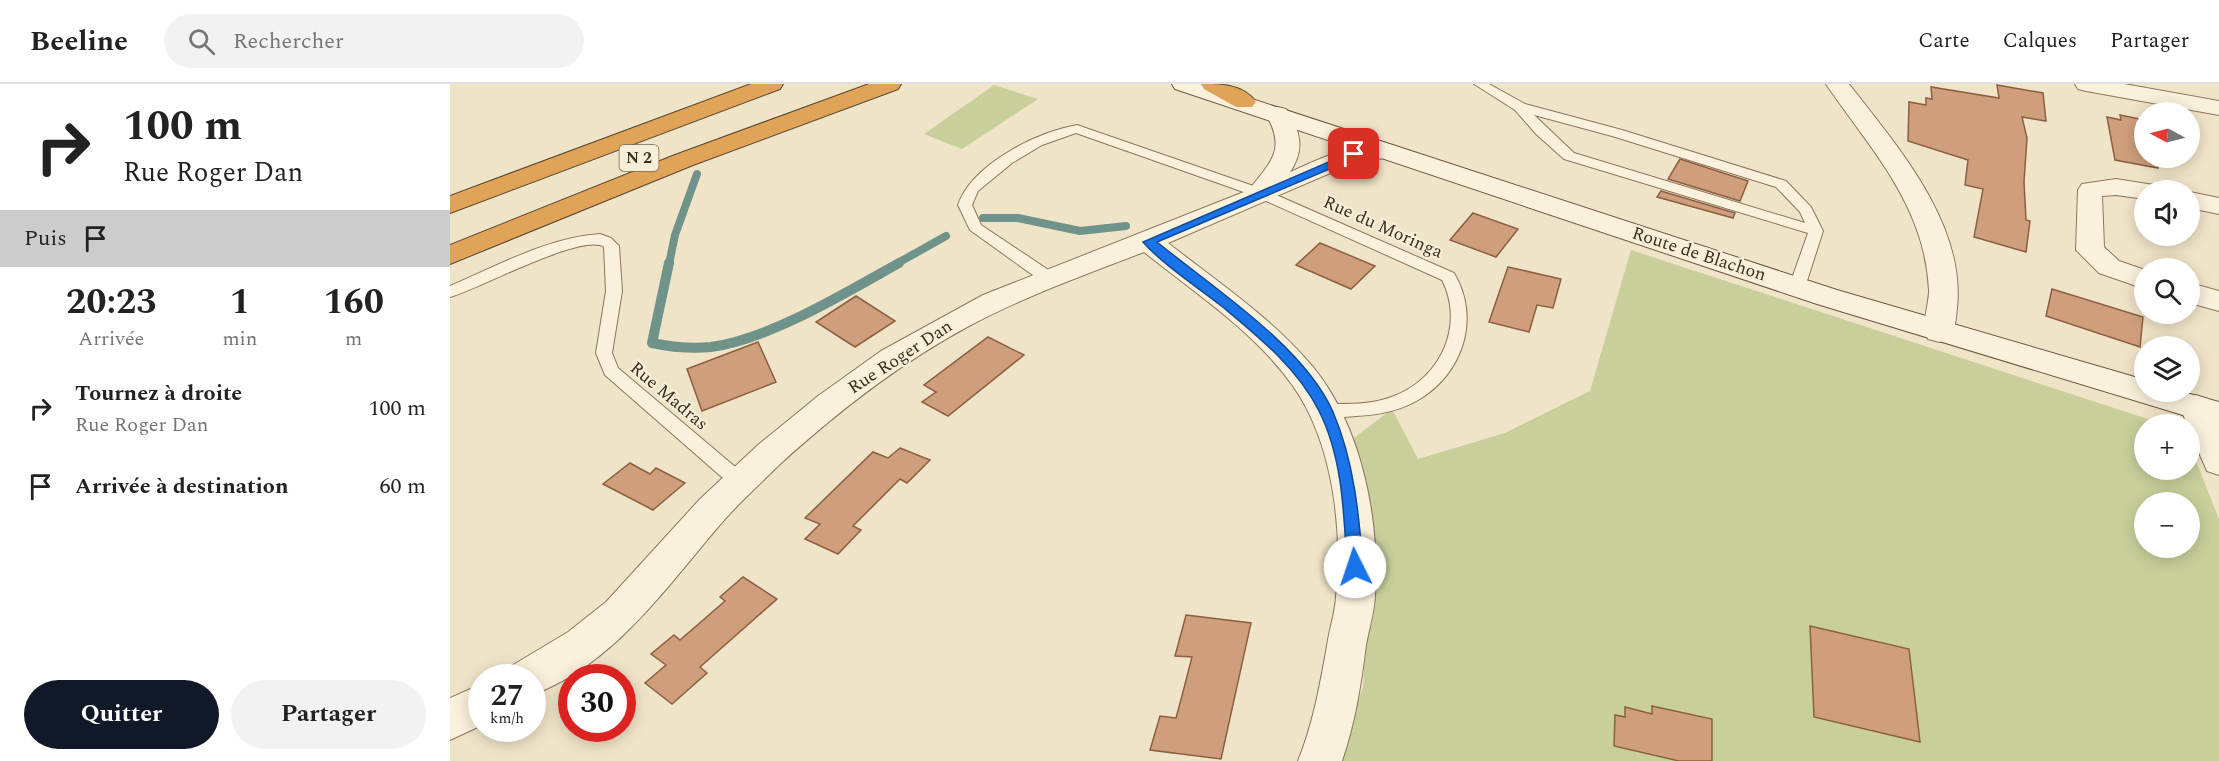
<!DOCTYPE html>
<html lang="fr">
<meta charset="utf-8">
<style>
body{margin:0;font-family:Spectral,serif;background:#f2f2f2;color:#222;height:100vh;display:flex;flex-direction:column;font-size:22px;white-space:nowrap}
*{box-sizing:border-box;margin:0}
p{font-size:20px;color:#767676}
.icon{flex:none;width:33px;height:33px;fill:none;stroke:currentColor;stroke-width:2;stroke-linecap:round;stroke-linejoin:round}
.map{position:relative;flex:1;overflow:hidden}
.panel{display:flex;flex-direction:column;background:#fff;width:450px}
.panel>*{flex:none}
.banner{background:#fff;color:#222;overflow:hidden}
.needle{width:39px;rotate:277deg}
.tools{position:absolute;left:1684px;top:18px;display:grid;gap:12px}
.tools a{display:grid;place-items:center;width:66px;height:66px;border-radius:50%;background:#fff;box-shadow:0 3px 15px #0003;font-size:30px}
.speed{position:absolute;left:18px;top:580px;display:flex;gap:12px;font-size:30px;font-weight:700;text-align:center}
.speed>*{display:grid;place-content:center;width:78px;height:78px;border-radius:50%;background:#fff;box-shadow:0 3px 15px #0003;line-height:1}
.speed small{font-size:15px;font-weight:400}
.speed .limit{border:9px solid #d22;background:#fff;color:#111}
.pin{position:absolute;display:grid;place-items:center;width:51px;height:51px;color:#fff;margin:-26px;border-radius:12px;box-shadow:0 3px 9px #0006}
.me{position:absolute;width:66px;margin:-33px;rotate:356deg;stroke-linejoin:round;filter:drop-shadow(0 0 4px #0008)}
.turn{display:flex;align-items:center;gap:21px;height:126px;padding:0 24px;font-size:27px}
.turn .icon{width:78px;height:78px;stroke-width:2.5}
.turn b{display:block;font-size:42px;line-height:51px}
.then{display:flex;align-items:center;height:57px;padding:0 24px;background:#0003;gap:12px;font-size:22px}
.eta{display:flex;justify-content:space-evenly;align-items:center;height:102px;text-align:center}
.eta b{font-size:36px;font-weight:700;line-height:42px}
.primary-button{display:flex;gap:12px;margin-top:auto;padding:12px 24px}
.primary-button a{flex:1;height:69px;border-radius:36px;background:#111827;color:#fff;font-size:24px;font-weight:700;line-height:69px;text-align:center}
.primary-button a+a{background:#f2f2f2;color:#222}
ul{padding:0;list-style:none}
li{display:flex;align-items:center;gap:18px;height:78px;padding:0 24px}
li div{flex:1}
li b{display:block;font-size:22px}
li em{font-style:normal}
header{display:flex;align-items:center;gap:36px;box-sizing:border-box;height:84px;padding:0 30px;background:#fff;border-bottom:2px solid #e0e0e0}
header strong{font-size:28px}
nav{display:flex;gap:33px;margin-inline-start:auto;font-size:21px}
.search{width:420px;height:54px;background:#f2f2f2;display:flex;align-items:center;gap:15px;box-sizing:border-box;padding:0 21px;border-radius:33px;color:#767676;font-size:22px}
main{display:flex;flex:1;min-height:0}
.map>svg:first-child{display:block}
.green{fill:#c9cf9b;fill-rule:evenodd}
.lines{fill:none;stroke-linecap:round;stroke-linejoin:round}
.stream-far1{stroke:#6f938a;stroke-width:8}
.stream{stroke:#6f938a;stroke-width:10}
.building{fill:#cf9f7d;stroke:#8d5f41;stroke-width:1.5}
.lane-casing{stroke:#8d765c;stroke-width:2}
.street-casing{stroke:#8d765c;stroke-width:2}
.secondary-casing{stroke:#6f573f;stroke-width:2}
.highway-casing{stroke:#5b4430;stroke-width:2}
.lane{fill:#faf1dc;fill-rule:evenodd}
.street{fill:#faf1dc;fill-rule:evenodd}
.secondary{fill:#faf1dc;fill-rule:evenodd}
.highway{fill:#e0a458;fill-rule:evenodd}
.route{fill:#1a73e8;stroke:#114b97;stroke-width:1.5}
.labels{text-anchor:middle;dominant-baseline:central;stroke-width:4.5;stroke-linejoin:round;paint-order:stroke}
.shield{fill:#f7eed8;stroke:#756857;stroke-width:1.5}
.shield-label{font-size:16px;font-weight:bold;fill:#3d2e20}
.street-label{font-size:18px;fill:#3d2e20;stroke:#f7eed8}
</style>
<header>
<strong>Beeline</strong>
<div class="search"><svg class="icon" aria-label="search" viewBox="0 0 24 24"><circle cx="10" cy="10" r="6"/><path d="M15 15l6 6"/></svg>Rechercher</div>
<nav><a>Carte</a><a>Calques</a><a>Partager</a></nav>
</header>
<main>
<section class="panel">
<div class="banner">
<div class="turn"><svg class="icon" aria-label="right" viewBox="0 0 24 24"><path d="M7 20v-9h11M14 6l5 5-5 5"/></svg><div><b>100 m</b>Rue Roger Dan</div></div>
<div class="then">Puis<svg class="icon" aria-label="arrive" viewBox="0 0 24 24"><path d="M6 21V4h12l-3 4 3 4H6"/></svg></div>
</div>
<div class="eta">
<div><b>20:23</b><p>Arrivée</p></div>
<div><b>1</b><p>min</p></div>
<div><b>160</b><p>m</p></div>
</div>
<ul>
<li><svg class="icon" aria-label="right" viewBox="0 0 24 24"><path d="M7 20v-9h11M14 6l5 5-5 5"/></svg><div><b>Tournez à droite</b><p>Rue Roger Dan</p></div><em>100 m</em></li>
<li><svg class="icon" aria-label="arrive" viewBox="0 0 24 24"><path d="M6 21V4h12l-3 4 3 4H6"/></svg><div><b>Arrivée à destination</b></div><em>60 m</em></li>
</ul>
<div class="primary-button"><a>Quitter</a><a>Partager</a></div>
</section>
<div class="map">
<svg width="1769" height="677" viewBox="0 0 1769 677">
<rect width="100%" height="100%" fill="#f0e4c8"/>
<g class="green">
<polygon points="544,1 588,15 512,65 474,50"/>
<path d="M 1181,166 L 1713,340 L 1695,340 L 1695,386 L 1740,386 L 1740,362 L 1769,435 L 1769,677 L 884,677 L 913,604 L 920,462 L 900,357 L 942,325 L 968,375 L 1055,349 L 1140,307 ZM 1695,418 L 1740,418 L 1740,464 L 1695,464 Z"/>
</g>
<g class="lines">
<g class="stream-far1">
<polyline points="533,134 568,134 630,147 676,142"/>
<polyline points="219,180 225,151 247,90"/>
<polyline points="446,180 496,152"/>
</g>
<path class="stream" d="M 219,179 L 202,259 C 221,263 241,265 261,263 C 320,255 397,208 449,179"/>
</g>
<g class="building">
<polygon points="1547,1 1593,9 1596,37 1572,33 1577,54 1574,98 1576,136 1580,137 1576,168 1524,153 1533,105 1515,101 1518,76 1458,57 1459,18 1476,21 1476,14 1482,15 1481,3 1549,14"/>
<polygon points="1670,31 1695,36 1695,74 1709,74 1708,84 1665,76 1657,33 1671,36"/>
<polygon points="1230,75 1298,97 1290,117 1218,95"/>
<polygon points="1211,107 1285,129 1283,134 1207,113"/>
<polygon points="1023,129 1068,145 1046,173 1000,156"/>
<polygon points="870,159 925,182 901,205 846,181"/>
<polygon points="1058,183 1111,195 1103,224 1087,221 1079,248 1039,238"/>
<polygon points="1602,205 1693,233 1690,263 1596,232"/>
<polygon points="406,212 445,237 405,263 366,238"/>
<polygon points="538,253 574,271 498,332 472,318 486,308 474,301"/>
<polygon points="308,258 326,298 252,327 237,285"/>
<polygon points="450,364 480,376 457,399 450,395 403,442 411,446 388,470 355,455 370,440 355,434 423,368 438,374"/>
<polygon points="180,379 200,390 206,384 235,399 203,426 153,400"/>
<polygon points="293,493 327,515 250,583 257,589 222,620 195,599 216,581 201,570 224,551 230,556 275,517 270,513"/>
<polygon points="736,531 801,539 771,675 700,666 710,632 726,634 733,608 742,573 725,572"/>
<polygon points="1360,542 1459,565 1470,658 1364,633"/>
<polygon points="1202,622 1262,635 1262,677 1229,677 1164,662 1165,631 1175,633 1175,623 1202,630"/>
</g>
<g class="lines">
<defs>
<g id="lane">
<path d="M 1024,0 L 1039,0 L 1075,20 L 1172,46 L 1336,97 L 1361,123 L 1373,147 L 1355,203 L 1347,208 L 1339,203 L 1358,149 L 1114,75 L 1086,50 L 1065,26 ZM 1084,31 L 1162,52 L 1326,103 L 1350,128 L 1355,139 L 1124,69 Z"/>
<path d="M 627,41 L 815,106 L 1004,189 C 1031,234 1013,290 968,316 C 950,327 927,331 906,332 C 894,333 881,335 870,332 L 867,327 L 870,322 L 876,320 C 898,320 923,321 944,312 C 991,294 1015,241 992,196 L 805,112 L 626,49 L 592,61 L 562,79 L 528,107 L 522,121 L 531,141 L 606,191 L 608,195 L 606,199 L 594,199 L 520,146 L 508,121 C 522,80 587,48 627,41 Z"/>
<path d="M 150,150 L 161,154 L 169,162 L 172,207 L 162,269 L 168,284 L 296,392 L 298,397 L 296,402 L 289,404 L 282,402 L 155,291 L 146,269 L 156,207 L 154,163 C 133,148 27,206 0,213 L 0,202 C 47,182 99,153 150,150 Z"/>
</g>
<g id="street">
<path d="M 1376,0 L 1399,0 C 1447,62 1516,140 1507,224 C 1506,235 1505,246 1500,255 L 1489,258 L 1478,255 C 1470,241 1479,223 1479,206 C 1478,188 1475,170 1469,152 C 1451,95 1409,49 1376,0 Z"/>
<polygon points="1625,0 1674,0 1769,17 1769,31 1636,7 1628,5"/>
<path d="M 828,23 L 836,25 C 851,47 855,66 840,88 C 870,75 912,53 946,62 L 949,67 L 946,72 L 911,78 L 885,87 L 718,159 C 768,198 822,234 863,283 C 912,343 930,436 925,512 C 924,529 919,545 916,561 C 911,601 905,639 892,677 L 848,677 C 863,640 870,601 877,562 C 879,546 885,530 886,513 C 893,445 883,359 843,302 C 805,248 745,209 694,168 C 635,191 575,212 519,242 C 450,279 387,328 329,381 C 311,399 292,416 275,435 C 218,500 167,579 82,611 L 82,594 L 57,594 L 63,581 L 118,548 L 156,518 L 250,415 L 308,361 L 368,312 L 431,267 L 533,211 L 799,106 C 820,78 837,67 816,30 L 820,25 Z"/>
<polygon points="1666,95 1704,101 1708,106 1695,106 1695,115 1666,111 1652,112 1654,163 1669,177 1695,186 1695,205 1649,189 1626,166 1628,106 1632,100"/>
<polygon points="1740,108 1769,114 1769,130 1740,124"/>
<polygon points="1740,199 1769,207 1769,227 1740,219"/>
<polygon points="1746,311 1758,315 1769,339 1769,391 1757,387 1740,348 1740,340 1737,340 1730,323 1734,315"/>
<polygon points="32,600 32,641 0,656 0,614"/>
</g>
<polygon id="secondary" points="722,0 756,0 1387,206 1695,296 1695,308 1733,308 1769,318 1769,342 1367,220 725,5"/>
<g id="highway">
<polygon points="301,0 333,0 330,5 0,129 0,112"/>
<polygon points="419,0 451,0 448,5 243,81 0,180 0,161 225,71"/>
<path d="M 751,0 C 770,0 793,0 806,18 L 802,23 L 786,23 L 754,5 Z"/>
</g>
</defs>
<use href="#lane" class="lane-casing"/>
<use href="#street" class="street-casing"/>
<use href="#secondary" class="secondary-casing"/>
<use href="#highway" class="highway-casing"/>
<use href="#lane" class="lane"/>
<use href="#street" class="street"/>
<use href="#secondary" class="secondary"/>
<use href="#highway" class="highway"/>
</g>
<path class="route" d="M 904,67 L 909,70 L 908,73 L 707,158 C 762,203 854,262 883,328 C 904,377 909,430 913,483 L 905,490 L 897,483 C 894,432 893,374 869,327 C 848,285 810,254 774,224 C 750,205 712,180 693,158 Z"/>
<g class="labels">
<rect class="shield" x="169.5" y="61" width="39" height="26" rx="4.5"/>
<g class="shield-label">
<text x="189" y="74">N 2</text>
</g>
<g class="street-label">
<text transform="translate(933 143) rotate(24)">Rue du Moringa</text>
<text transform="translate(1249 170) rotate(18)">Route de Blachon</text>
<text transform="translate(450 273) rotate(-33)">Rue Roger Dan</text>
<text transform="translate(219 312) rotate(40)">Rue Madras</text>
</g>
</g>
</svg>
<div class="tools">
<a><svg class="needle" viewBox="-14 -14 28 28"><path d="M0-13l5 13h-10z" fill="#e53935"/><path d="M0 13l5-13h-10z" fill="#767676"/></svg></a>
<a><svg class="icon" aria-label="sound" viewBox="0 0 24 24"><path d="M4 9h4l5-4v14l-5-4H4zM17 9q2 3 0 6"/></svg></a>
<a><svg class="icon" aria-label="search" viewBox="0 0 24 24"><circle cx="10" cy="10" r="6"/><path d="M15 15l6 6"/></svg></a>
<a><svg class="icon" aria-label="layers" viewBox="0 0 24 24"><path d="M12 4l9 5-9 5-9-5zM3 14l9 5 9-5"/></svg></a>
<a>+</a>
<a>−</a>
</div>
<div class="speed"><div>27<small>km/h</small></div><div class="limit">30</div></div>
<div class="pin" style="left:904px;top:70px;background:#d93025"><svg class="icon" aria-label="arrive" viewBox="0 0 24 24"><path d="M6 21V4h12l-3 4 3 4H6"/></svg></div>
<svg class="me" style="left:905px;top:483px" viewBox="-20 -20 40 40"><circle r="19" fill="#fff"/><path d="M0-13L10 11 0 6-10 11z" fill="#1a73e8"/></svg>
</div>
</main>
